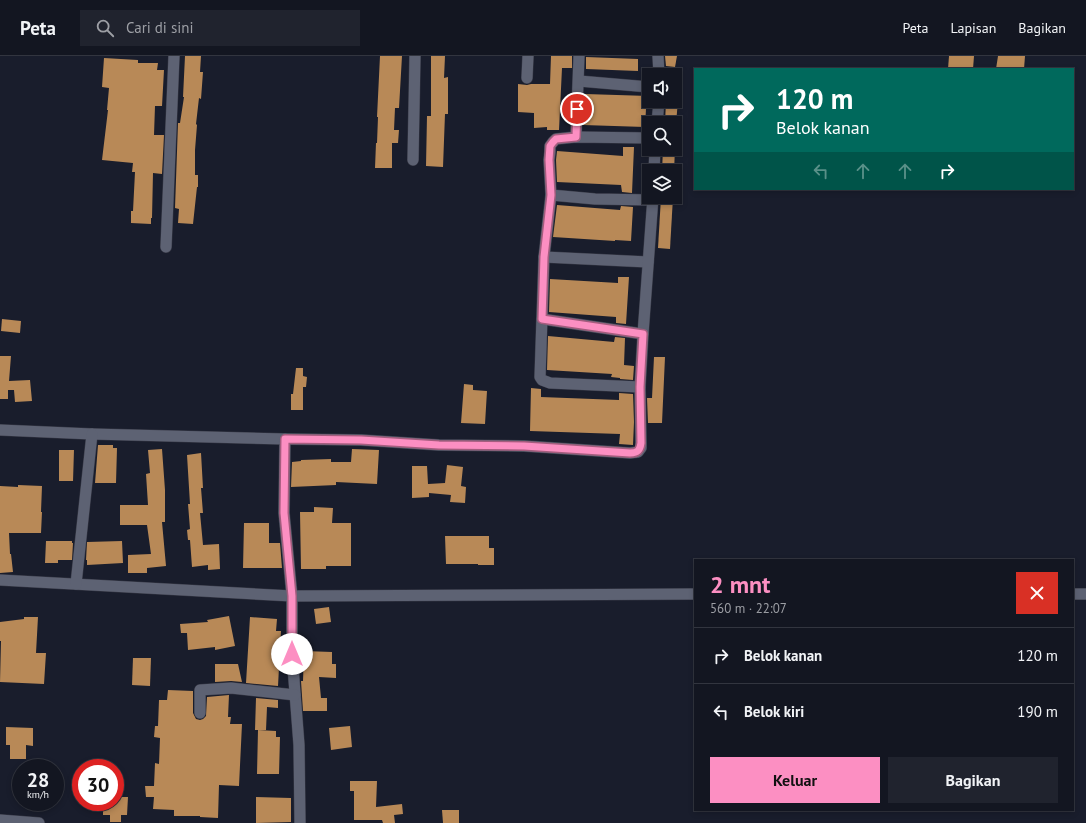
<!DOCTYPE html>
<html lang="id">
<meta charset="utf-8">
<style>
body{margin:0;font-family:"PT Sans",sans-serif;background:#20232e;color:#f1f3f6;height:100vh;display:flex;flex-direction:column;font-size:15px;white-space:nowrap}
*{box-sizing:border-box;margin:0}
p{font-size:13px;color:#9d9fa5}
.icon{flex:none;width:22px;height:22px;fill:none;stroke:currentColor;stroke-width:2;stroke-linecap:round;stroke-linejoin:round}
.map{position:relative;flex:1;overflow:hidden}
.side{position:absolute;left:694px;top:503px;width:380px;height:252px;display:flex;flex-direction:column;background:#131621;border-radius:0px;box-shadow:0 2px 6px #0003,0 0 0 1px #32353f}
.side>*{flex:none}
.guide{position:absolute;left:694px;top:12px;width:380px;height:122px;border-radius:0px;box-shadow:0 2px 6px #0003,0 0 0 1px #32353f;background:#00695c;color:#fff;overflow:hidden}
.controls{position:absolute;left:642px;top:12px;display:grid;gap:8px}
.controls a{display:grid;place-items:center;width:40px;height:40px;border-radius:0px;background:#131621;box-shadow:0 2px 6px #0003,0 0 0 1px #32353f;font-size:20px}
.speed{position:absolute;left:12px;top:703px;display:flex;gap:8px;font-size:20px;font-weight:700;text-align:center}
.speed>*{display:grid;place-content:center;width:52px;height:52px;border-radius:50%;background:#131621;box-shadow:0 2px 6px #0003,0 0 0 1px #32353f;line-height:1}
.speed small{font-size:10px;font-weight:400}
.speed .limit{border:6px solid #d22;background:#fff;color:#111}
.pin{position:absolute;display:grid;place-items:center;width:34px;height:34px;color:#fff;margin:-17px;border:2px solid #fff;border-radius:50%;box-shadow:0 1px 4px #0007}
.me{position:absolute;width:44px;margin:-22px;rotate:0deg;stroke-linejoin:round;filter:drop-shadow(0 0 3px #0008)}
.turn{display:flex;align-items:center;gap:14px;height:84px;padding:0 16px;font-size:18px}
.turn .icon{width:52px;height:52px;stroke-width:2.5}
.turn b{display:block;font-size:28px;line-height:34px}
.lanes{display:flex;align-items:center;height:38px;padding:0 16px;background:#0003;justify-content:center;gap:20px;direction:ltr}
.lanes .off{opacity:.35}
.round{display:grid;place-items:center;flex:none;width:42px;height:42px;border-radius:0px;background:#20232e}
.overview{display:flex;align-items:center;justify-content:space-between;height:68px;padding:0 16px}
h1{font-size:24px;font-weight:700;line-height:30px;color:#fc8fc2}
.button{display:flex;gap:8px;margin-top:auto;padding:8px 16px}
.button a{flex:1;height:46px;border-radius:0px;background:#fc8fc2;color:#111;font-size:16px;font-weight:700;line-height:46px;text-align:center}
.button a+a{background:#20232e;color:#f1f3f6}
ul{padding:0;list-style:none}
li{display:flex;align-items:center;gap:12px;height:56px;padding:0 16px;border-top:1px solid #32353f}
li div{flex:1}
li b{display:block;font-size:15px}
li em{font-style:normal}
header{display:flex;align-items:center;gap:24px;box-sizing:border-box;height:56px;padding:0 20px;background:#131621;border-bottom:1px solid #32353f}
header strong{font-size:19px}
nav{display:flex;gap:22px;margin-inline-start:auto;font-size:14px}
.search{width:280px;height:36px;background:#20232e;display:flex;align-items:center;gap:10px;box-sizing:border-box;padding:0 14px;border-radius:0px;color:#9d9fa5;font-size:15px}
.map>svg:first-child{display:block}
.building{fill:#b88957}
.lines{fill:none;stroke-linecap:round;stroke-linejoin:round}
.minor-casing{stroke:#383a47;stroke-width:12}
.minor{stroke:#5d6273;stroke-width:11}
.route-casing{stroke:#a45d7e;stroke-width:10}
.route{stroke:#fc8fc2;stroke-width:7}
</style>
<header>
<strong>Peta</strong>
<div class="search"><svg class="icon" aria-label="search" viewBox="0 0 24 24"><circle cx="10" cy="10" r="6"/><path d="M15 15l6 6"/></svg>Cari di sini</div>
<nav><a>Peta</a><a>Lapisan</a><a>Bagikan</a></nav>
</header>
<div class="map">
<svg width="1086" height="767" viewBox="0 0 1086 767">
<rect width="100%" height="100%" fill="#191d2c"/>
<g class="building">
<polygon points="185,0 201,0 200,16 203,16 201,43 199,42 196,68 197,69 195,94 195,119 198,119 198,131 197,131 193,168 178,167 179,153 175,152 178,67 180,67 184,41 183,41"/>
<polygon points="380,0 402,0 399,52 395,52 394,74 399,74 398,87 392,87 392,112 375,112 376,87 377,87 378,61 377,61"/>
<polygon points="431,0 445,0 444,22 448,21 448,58 445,58 443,111 426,110 427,60 431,60"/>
<polygon points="551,0 572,0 572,12 562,12 559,74 547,74 547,71 534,72 534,57 518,56 518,28 527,29 531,28 550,28"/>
<polygon points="665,0 677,0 675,11 666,10"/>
<polygon points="949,0 974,0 973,13 948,13"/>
<polygon points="998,0 1025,0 1024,13 996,13"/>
<polygon points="586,1 638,3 638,15 586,13"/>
<polygon points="104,2 138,4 138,7 158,7 157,14 164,14 162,50 155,50 154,79 164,79 162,118 153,117 152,162 151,162 151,168 131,167 131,155 133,155 135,116 132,116 133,107 102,104 108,54 107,54 109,32 102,31"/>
<polygon points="585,38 649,40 648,53 646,53 645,71 583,69"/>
<polygon points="666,45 678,45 676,67 665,67"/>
<polygon points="623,91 634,91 632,137 622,136 621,129 557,126 556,104 557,95 623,100"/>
<polygon points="663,93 675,93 674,115 662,115"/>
<polygon points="661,141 673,141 670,193 658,192"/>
<polygon points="557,149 620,154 621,150 633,151 631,185 615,184 615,185 553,181"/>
<polygon points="618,221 629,221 626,268 616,267 616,261 549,256 550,223 618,227"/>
<polygon points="2,263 21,265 20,277 1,275"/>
<polygon points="548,280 614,286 615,281 625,282 624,309 634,310 633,324 620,323 620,322 611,321 612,318 547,314"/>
<polygon points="0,300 11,300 9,325 30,324 32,345 15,346 14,334 8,334 8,343 0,343"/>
<polygon points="654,301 665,301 662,367 648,367 647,342 652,342"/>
<polygon points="296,312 303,312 303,320 307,321 306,331 303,331 303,354 291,354 291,338 293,338"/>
<polygon points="464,328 473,329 473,334 487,335 485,368 461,367"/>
<polygon points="531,332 541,333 541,341 619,344 619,337 633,338 634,366 633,389 619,388 620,378 530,375"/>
<polygon points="98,389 113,389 113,392 117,392 116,427 95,427"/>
<polygon points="162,393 165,434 165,466 162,466 166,510 147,512 147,517 128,517 128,499 151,498 147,469 120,469 120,449 148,449 146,418 150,417 148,394"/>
<polygon points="352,393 379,394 377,428 336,426 336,429 291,431 292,406 301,405 301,404 331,403 331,406 351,406"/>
<polygon points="59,394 74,394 73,425 59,425"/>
<polygon points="201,397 203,432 201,432 203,457 200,457 203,489 219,488 220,513 208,514 208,509 192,511 190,484 188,484 187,474 190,473 188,448 190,448 187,399"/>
<polygon points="447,409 463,411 461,430 466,431 465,447 450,446 451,439 429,437 429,441 412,442 412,410 427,410 428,428 445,427"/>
<polygon points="18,429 42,430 41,456 42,456 41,477 9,477 10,498 11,498 13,516 0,517 0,430 18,431"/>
<polygon points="314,451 333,452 332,467 351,467 351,510 326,510 326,513 301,513 300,456 314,456"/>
<polygon points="244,467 269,467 269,487 280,487 282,512 243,512"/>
<polygon points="445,480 489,480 489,492 494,492 494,509 478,509 478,508 446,508"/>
<polygon points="46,485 72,485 72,487 73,487 72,504 58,504 58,507 45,507"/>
<polygon points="122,485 123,507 87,509 87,504 86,504 87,486"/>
<polygon points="329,551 331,566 316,568 314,553"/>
<polygon points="229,560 235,590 215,594 215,591 188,594 187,577 181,577 180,568 208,566 207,564"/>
<polygon points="24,561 38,561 36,597 46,597 44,628 0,626 1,585 0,585 0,566 24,563"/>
<polygon points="250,561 277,563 276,575 281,575 278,630 246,627"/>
<polygon points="304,595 332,596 332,608 336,608 336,622 319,621 321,642 327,642 327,655 303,655 301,625 303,625"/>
<polygon points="133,602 151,602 150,630 132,629"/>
<polygon points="215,608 238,608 242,626 231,625 215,626"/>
<polygon points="168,634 193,635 193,657 196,663 200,664 203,663 206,660 207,641 229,639 228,661 231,661 230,668 242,668 239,730 219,729 218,762 200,761 200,760 174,760 174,754 153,753 154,741 146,741 145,730 154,730 155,707 159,708 160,682 154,681 155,670 158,670 159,644 167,644"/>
<polygon points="256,642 278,644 278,652 267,651 266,674 255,674"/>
<polygon points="350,670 352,691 331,694 329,672"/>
<polygon points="6,671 33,672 33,690 26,689 26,703 10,703 10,689 6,689"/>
<polygon points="258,674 276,675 276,681 280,681 279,718 257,718"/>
<polygon points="350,725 377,725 376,751 402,748 403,758 394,759 395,767 383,767 382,764 354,764 354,735 350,735"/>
<polygon points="115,741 128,741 127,759 121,759 121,766 110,766 110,759 103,759 103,746 115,746"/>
<polygon points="256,741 291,742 291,766 256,767"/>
<polygon points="442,754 459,754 459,767 443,767"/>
</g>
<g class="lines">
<defs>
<g id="minor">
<polyline points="658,0 659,19"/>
<polyline points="527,22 528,0"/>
<polyline points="579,25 649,31"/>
<polyline points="657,67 659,45"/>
<polyline points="576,81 579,0"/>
<polyline points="649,82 576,81 556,83 553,86 550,90 550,96 549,104 551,139 595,143 652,144"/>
<polyline points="413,104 415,0"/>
<polyline points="654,115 655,93"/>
<polyline points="551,139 544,201 540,321 542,324 550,327 640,331"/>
<polyline points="166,191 174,0"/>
<polyline points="544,201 648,206"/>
<polyline points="542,263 643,278"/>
<polyline points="0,374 92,378 285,383 284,457 292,540 292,598 299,689 300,767"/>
<polyline points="285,383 361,384 439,389 524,390 630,397 638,396 641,392 641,387 640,331 643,278 653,141"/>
<polyline points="0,524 292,540 695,538"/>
<polyline points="76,528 92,378"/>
<polyline points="1073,538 1086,538"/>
<polyline points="200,657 200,634 231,632 295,639"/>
<polyline points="0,764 39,767"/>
</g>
</defs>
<use href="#minor" class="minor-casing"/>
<use href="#minor" class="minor"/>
</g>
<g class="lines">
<defs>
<path id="route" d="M 292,598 L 292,540 L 284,457 L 285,383 L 361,384 L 439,389 L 524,390 L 630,397 C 638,397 640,394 641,387 L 640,331 L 643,278 L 542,263 L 544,201 L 551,139 L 549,104 L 550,90 L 553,86 L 556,83 L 576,81 L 577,53"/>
</defs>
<use href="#route" class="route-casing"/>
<use href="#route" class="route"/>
</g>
</svg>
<div class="controls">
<a><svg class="icon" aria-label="sound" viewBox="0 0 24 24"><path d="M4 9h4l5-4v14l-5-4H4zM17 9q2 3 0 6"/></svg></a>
<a><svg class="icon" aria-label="search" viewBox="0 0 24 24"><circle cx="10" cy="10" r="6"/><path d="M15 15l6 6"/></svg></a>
<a><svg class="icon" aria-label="layers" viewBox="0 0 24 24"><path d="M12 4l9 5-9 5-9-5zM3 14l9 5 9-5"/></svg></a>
</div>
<div class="speed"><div>28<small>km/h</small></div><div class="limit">30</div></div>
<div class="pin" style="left:577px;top:53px;background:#d93025"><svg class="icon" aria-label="arrive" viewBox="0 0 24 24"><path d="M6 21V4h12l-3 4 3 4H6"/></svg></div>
<svg class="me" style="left:292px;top:598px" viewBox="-20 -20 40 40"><circle r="19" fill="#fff"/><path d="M0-13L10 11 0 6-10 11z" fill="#fc8fc2"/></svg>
<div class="guide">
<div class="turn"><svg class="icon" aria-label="right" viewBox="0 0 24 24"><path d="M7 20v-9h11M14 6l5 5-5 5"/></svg><div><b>120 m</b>Belok kanan</div></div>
<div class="lanes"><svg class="icon off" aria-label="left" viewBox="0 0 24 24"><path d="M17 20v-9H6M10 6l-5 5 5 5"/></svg><svg class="icon off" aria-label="ahead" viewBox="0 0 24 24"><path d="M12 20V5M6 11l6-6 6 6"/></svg><svg class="icon off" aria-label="ahead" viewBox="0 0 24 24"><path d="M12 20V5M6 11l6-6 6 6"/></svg><svg class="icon" aria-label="right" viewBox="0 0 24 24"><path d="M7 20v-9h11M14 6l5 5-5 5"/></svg></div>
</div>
<section class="side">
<div class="overview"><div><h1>2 mnt</h1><p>560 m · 22:07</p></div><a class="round" style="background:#d93025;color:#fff"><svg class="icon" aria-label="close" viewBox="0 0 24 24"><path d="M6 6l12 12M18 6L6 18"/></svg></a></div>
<ul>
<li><svg class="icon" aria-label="right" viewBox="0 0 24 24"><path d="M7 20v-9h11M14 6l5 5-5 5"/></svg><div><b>Belok kanan</b></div><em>120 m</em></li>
<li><svg class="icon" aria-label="left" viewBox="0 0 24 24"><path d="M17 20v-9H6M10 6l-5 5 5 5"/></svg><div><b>Belok kiri</b></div><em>190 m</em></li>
</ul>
<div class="button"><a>Keluar</a><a>Bagikan</a></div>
</section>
</div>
